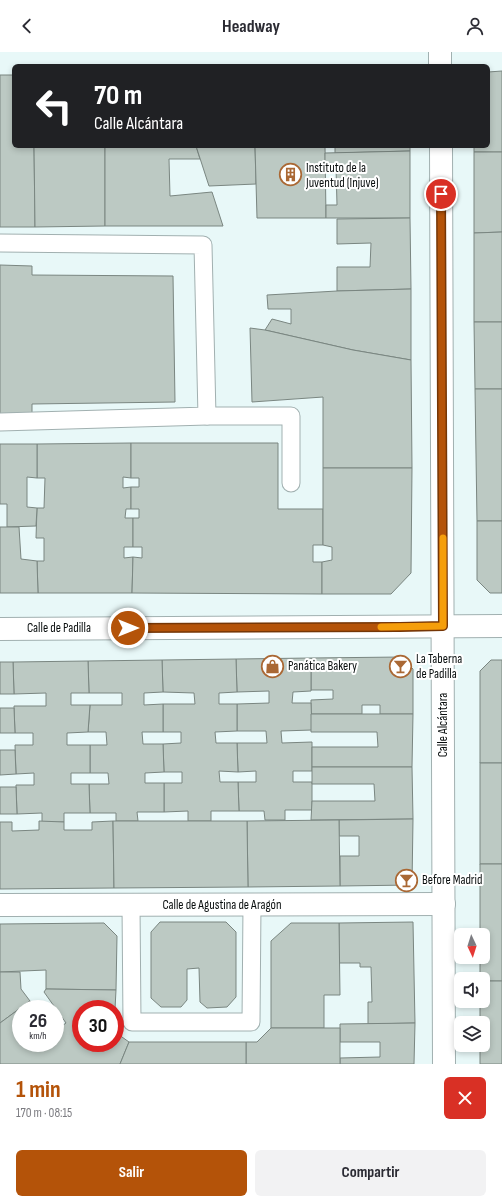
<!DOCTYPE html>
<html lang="es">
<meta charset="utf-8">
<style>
body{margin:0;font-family:"Sofia Sans Condensed",sans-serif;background:#f2f2f3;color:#2b2b33;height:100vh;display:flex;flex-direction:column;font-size:15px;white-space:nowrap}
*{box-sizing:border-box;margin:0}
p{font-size:13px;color:#7c7c81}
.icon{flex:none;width:22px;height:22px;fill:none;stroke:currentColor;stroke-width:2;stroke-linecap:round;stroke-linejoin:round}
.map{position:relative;height:1012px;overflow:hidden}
.side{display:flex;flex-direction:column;background:#fff;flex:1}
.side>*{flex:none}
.top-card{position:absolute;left:12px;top:12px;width:478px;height:84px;border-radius:6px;box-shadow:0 2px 6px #0003;background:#202124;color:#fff;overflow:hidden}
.needle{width:26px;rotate:176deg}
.tools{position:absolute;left:454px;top:876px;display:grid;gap:8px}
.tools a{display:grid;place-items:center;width:36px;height:36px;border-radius:6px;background:#fff;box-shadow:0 2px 6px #0003;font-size:20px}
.speed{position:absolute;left:12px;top:948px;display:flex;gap:8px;font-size:20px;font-weight:700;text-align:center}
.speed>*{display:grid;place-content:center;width:52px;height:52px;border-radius:50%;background:#fff;box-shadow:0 2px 6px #0003;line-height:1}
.speed small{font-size:10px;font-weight:400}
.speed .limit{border:6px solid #d22;background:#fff;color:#111}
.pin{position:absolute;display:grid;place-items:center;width:34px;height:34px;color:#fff;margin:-17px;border:2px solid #fff;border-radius:50%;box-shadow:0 1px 4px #0007}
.me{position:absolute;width:44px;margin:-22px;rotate:90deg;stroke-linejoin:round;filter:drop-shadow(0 0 3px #0008)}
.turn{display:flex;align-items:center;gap:14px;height:84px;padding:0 16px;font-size:18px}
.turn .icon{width:52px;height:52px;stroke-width:2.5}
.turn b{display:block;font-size:28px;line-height:34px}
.round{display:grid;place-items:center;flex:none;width:42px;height:42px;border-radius:6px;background:#f2f2f3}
.overview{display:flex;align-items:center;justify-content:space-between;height:68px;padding:0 16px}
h1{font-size:24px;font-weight:700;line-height:30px;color:#b45309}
.button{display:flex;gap:8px;margin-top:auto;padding:8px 16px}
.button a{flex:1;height:46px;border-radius:6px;background:#b45309;color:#fff;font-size:16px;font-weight:700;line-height:46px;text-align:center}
.button a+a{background:#f2f2f3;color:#2b2b33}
header{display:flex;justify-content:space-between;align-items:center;height:52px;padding:0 16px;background:#fff;font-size:18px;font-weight:700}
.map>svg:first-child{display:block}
.building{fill:#bcc9c3;stroke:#7a8681}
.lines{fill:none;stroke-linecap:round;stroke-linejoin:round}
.service-casing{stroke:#a1b0b0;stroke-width:19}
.minor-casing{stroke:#a1b0b0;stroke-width:24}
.service{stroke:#fff;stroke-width:17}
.minor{stroke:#fff;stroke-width:22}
.route-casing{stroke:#753606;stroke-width:10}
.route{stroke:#b45309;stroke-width:7}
.slow{stroke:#f59e0b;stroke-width:7}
.labels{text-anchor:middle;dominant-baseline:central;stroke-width:4;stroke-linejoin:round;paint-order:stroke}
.poi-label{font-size:13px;fill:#090e0e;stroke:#fff;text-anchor:start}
.street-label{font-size:13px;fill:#090e0e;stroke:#fff}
</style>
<header><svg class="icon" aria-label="back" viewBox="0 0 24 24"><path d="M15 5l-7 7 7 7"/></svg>Headway<svg class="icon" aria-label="person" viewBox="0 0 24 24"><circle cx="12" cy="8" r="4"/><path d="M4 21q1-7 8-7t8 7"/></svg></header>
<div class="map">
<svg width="502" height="1012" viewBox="0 0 502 1012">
<rect width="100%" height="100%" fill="#e8f8f8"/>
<g class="building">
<polygon points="502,19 502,100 474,100 474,94 488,94 488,20"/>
<polygon points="0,23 14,23 14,94 34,94 35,175 0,175"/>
<polygon points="34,94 105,94 105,174 35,175"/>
<polygon points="105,94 196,94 200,107 169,107 170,144 212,140 223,174 105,174"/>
<polygon points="196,94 255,94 256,132 209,134"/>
<polygon points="255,94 325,94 326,166 257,166"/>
<polygon points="335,94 410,94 410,99 335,101"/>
<polygon points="410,99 410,166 326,166 326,153 337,153 336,115 325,115 325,101"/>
<polygon points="474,100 502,100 502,180 474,181"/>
<polygon points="410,166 411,237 337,239 337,215 370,215 371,191 337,192 337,167"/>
<polygon points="502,180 502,270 474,270 474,181"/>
<polygon points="0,213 32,214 32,223 173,224 175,350 32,352 32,362 0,362"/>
<polygon points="411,237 411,308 353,298 265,278 272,267 291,272 291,257 268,257 267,243 337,239"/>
<polygon points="474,270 502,270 502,337 475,337"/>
<polygon points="250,276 265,278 353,298 411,308 412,416 323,416 323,345 252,350"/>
<polygon points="475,337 502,337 502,469 477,469"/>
<polygon points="131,391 131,426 123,425 123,436 131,435 131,457 126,457 125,466 133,466 133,495 124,495 124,506 133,505 132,541 38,541 37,509 44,509 44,486 36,486 37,456 44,456 45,426 37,426 37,392"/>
<polygon points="131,391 278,391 278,457 323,457 323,493 313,493 313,510 322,510 322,542 132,541 133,505 142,506 142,495 133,495 133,466 139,466 139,457 131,457 131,435 139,435 139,426 131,426"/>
<polygon points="0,392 37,392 37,426 27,425 27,455 37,456 36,474 7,475 7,452 0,452"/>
<polygon points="323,416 412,416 411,521 391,542 322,542 322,510 332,508 332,495 323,493"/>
<polygon points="477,469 502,469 502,541 490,541 477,528"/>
<polygon points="0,475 19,475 21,507 37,509 38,541 0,541"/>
<polygon points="401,605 413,617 413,662 380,662 380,653 362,653 362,662 311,662 311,648 333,647 333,638 311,638 311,606"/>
<polygon points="311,606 311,639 293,640 292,651 311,651 312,678 281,679 282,691 312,690 312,719 293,719 293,730 312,730 312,758 285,758 285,768 265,768 264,759 239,759 238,730 256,730 256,719 238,720 237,691 267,691 266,679 237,679 237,652 269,651 269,639 237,640 236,607"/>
<polygon points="236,607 237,640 219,641 219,652 237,652 237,679 215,680 216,691 237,691 238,720 219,719 220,730 238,730 239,759 211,759 211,769 188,769 188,759 164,760 164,731 182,731 182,720 164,720 163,692 181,691 181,680 163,680 163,652 195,652 194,641 163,640 162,608"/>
<polygon points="162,608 163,640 144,641 144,653 163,652 163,680 142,680 143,692 163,692 164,720 145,721 145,731 164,731 164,760 137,760 138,769 116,769 116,761 90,761 89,732 109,732 108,721 90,721 90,693 107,693 106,680 88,680 90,653 122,653 122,641 89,641 88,609"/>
<polygon points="491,608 502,608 502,711 480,711 480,619"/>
<polygon points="88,609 89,641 71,641 71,653 90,653 88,680 67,681 67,693 90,693 90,721 71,721 71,732 89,732 90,761 64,761 64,770 42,770 42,761 17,762 16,733 34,733 34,721 16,722 15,693 33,693 33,681 15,681 14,654 46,654 46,641 14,642 13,610"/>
<polygon points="0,610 13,610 14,642 0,642"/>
<polygon points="0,656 14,656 15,681 0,681"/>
<polygon points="311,662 413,662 412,715 312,715 312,695 378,695 377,680 311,680"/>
<polygon points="0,698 15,698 16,722 0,723"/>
<rect x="480" y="711" width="22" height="101"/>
<polygon points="312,715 412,715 413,767 311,768 312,749 375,749 374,732 312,732"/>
<polygon points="0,735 16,735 17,762 0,762"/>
<polygon points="413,767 412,833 340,834 340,804 359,804 359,784 339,784 339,768"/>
<polygon points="339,768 340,834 248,835 247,769"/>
<polygon points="39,769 64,770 64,778 92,778 92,770 113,769 114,836 0,837 0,770 12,770 12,779 39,778"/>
<polygon points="113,769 247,769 248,835 114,836"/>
<polygon points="480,812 502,812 502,929 483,929 483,927 480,927 480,905 483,905 483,883 480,883"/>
<polygon points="160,870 226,870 236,880 236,945 227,955 207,956 200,950 199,916 187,917 187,948 181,955 161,955 151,946 151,880"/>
<polygon points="413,870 415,971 368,972 368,950 372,950 371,915 360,915 360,911 339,911 339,871"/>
<polygon points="104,871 117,884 116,938 46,937 46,918 0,920 0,872"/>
<polygon points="291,871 339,871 340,943 324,943 324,976 271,976 271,889"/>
<polygon points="0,920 20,920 21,937 30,949 0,971"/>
<polygon points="483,929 502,929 502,1012 480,1012 480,993 483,993 483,971 480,971 480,949 483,949"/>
<polygon points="46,937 116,938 115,957 81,957 81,991 115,991 115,980 129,990 120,1012 0,1012 0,971 30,949 36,957 21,957 21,991 55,991 55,979 66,971 44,940"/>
<polygon points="415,971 414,1012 340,1012 340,1006 380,1005 380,990 340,990 340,972"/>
<polygon points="271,976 340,976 340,1012 246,1012 246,990 257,990"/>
<polygon points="129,990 246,990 246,1012 120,1012"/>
</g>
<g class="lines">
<defs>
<g id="service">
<polyline points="0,191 203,193 207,364 0,370"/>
<polyline points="207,364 291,364 291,431"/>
<polyline points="131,853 132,970 251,970 252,853"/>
</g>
<g id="minor">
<polyline points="440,0 440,14"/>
<polyline points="441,94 444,1012"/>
<polyline points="0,577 502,574"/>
<polyline points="0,853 444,852"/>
</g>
</defs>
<use href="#service" class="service-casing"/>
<use href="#minor" class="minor-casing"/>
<use href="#service" class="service"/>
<use href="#minor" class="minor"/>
</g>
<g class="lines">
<defs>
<polyline id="route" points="128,576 400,575 443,574 441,142"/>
</defs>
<use href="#route" class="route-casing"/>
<use href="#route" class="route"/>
<polyline class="slow" points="381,575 443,574 443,486"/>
</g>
<defs>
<symbol id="building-ring" viewBox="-11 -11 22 22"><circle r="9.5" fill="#fff" stroke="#aa6834" stroke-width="1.5"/><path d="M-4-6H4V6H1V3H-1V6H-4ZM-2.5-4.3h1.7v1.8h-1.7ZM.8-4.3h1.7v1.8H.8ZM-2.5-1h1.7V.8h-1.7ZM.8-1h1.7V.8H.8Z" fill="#aa6834"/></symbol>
<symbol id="shop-ring" viewBox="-11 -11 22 22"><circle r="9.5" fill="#fff" stroke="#aa6834" stroke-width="1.5"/><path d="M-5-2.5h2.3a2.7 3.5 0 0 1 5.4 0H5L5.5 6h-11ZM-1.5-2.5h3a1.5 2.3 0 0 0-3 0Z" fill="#aa6834"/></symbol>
<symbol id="bar-ring" viewBox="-11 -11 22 22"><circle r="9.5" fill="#fff" stroke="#aa6834" stroke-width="1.5"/><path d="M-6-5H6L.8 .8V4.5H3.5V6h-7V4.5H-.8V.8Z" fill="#aa6834"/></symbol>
</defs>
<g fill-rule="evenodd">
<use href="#building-ring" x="278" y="110" width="25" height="25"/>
<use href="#shop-ring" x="260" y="602" width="25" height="25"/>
<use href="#bar-ring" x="388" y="602" width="25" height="25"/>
<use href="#bar-ring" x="394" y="816" width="25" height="25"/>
</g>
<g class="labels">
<g class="poi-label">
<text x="306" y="116">Instituto de la<tspan x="306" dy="15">Juventud (Injuve)</tspan></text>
<text x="416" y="607">La Taberna<tspan x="416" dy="15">de Padilla</tspan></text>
<text x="288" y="614">Panática Bakery</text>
<text x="422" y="828">Before Madrid</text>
</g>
<g class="street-label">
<text x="59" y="576">Calle de Padilla</text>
<text transform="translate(443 673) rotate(-90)">Calle Alcántara</text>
<text x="222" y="853">Calle de Agustina de Aragón</text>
</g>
</g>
</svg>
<div class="tools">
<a><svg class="needle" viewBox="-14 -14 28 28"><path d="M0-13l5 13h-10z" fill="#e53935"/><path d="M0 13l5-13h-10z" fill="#7c7c81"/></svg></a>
<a><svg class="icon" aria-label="sound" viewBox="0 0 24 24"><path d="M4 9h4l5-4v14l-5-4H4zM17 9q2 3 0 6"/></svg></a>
<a><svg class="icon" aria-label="layers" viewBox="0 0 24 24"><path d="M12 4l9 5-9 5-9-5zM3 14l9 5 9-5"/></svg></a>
</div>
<div class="speed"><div>26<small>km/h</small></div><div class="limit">30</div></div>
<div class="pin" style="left:441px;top:142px;background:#d93025"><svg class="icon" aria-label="arrive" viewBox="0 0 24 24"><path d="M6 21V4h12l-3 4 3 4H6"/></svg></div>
<svg class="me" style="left:128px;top:576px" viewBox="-20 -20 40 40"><circle r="17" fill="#b45309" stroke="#fff" stroke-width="3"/><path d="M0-11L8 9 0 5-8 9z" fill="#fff"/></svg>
<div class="top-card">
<div class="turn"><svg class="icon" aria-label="left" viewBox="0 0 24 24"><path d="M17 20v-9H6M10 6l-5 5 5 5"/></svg><div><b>70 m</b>Calle Alcántara</div></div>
</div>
</div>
<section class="side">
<div class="overview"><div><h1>1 min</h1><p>170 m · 08:15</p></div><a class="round" style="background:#d93025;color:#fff"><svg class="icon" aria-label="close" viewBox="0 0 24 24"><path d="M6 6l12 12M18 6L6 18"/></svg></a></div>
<div class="button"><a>Salir</a><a>Compartir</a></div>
</section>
